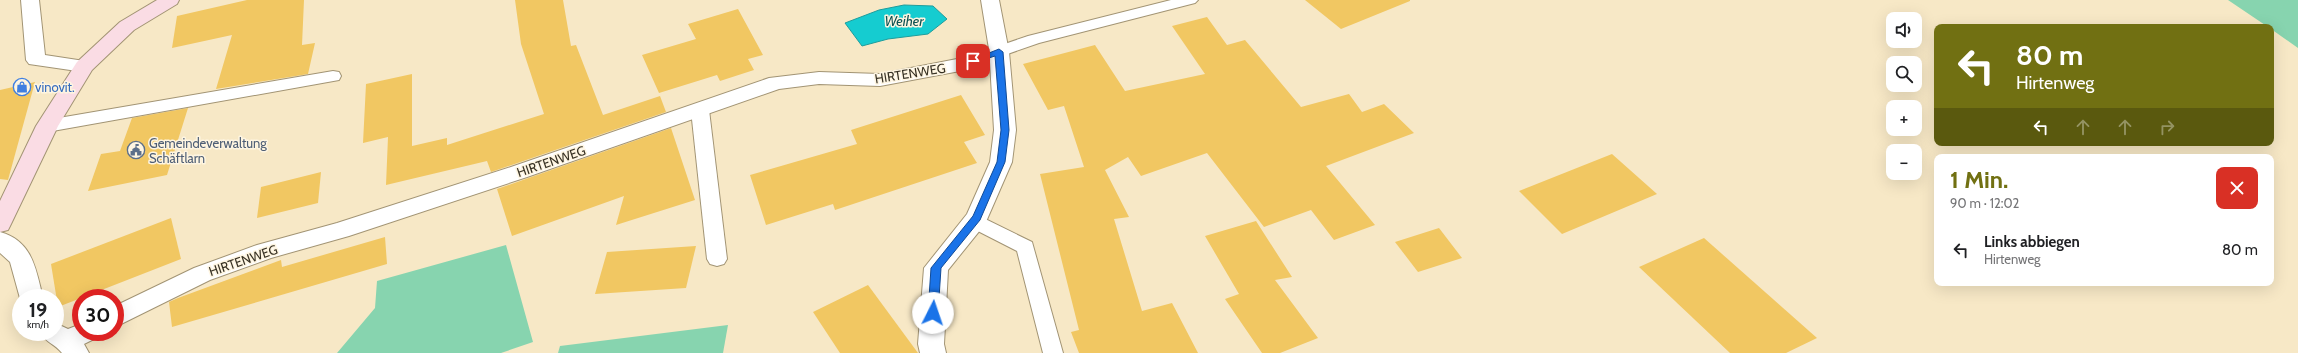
<!DOCTYPE html>
<html lang="de">
<meta charset="utf-8">
<style>
body{margin:0;font-family:Cabin,sans-serif;background:#f6f6f6;color:#202124;height:100vh;display:flex;flex-direction:column;font-size:15px;white-space:nowrap}
*{box-sizing:border-box;margin:0}
p{font-size:13px;color:#757577}
.icon{flex:none;width:22px;height:22px;fill:none;stroke:currentColor;stroke-width:2;stroke-linecap:round;stroke-linejoin:round}
.map{position:relative;flex:1;overflow:hidden}
.drawer{position:absolute;left:1934px;top:154px;width:340px;height:132px;display:flex;flex-direction:column;background:#fff;border-radius:8px;box-shadow:0 4px 16px #0002}
.drawer>*{flex:none}
.hud{position:absolute;left:1934px;top:24px;width:340px;height:122px;border-radius:8px;box-shadow:0 4px 16px #0002;background:#717012;color:#fff;overflow:hidden}
.controls{position:absolute;left:1886px;top:12px;display:grid;gap:8px}
.controls a{display:grid;place-items:center;width:36px;height:36px;border-radius:8px;background:#fff;box-shadow:0 4px 16px #0002;font-size:20px}
.speed{position:absolute;left:12px;top:289px;display:flex;gap:8px;font-size:20px;font-weight:700;text-align:center}
.speed>*{display:grid;place-content:center;width:52px;height:52px;border-radius:50%;background:#fff;box-shadow:0 4px 16px #0002;line-height:1}
.speed small{font-size:10px;font-weight:400}
.speed .limit{border:6px solid #d22;background:#fff;color:#111}
.pin{position:absolute;display:grid;place-items:center;width:34px;height:34px;color:#fff;margin:-17px;border-radius:8px;box-shadow:0 2px 6px #0006}
.me{position:absolute;width:44px;margin:-22px;rotate:4deg;stroke-linejoin:round;filter:drop-shadow(0 0 3px #0008)}
.turn{display:flex;align-items:center;gap:14px;height:84px;padding:0 16px;font-size:18px}
.turn .icon{width:52px;height:52px;stroke-width:2.5}
.turn b{display:block;font-size:28px;line-height:34px}
.lanes{display:flex;align-items:center;height:38px;padding:0 16px;background:#0003;justify-content:center;gap:20px;direction:ltr}
.lanes .off{opacity:.35}
.round{display:grid;place-items:center;flex:none;width:42px;height:42px;border-radius:8px;background:#f6f6f6}
.headline{display:flex;align-items:center;justify-content:space-between;height:68px;padding:0 16px}
h1{font-size:24px;font-weight:800;line-height:30px;color:#717012}
ul{padding:0;list-style:none}
li{display:flex;align-items:center;gap:12px;height:56px;padding:0 16px}
li div{flex:1}
li b{display:block;font-size:15px}
li em{font-style:normal}
.map>svg:first-child{display:block}
.green{fill:#87d4af}
.water{fill:#15ccd0;stroke:#1f9d9c}
.building{fill:#f1c762}
.lines{fill:none;stroke-linecap:round;stroke-linejoin:round}
.service-casing{stroke:#a29474;stroke-width:2}
.minor-casing{stroke:#a29474;stroke-width:2}
.secondary-casing{stroke:#a29474;stroke-width:2}
.service{fill:#fff;fill-rule:evenodd}
.minor{fill:#fff;fill-rule:evenodd}
.secondary{fill:#fadce4;fill-rule:evenodd}
.route{fill:#1a73e8;stroke:#114b97}
.labels{text-anchor:middle;dominant-baseline:central;stroke-width:3;stroke-linejoin:round;paint-order:stroke}
.street-label{font-size:13px;fill:#363023;stroke:#fef5e1}
.shop-label{font-size:13px;fill:#366cbe;stroke:#fef5e1;text-anchor:start}
.service-label{font-size:13px;fill:#4e5e75;stroke:#fef5e1;text-anchor:start}
.water-label{font-size:14px;font-style:italic;fill:#0e5254;stroke:#fef5e1}
</style>
<div class="map">
<svg width="2298" height="353" viewBox="0 0 2298 353">
<rect width="100%" height="100%" fill="#f7e8c6"/>
<g class="green">
<polygon points="2228,0 2298,0 2298,48 2271,29 2271,27 2268,27"/>
<polygon points="506,245 533,342 501,353 337,353 375,308 377,281"/>
<polygon points="728,325 723,353 558,353 560,346"/>
</g>
<polygon class="water" points="904,5 933,6 947,19 928,34 888,39 862,46 845,23 879,10"/>
<g class="building">
<polygon points="247,0 304,0 302,45 315,43 308,74 216,89 232,35 172,48 177,16"/>
<polygon points="515,0 563,0 571,46 576,45 603,115 660,96 666,112 491,172 487,161 386,185 388,137 363,143 366,84 412,74 412,146 447,138 447,145 544,114 521,44"/>
<polygon points="1305,0 1410,0 1410,1 1341,29"/>
<polygon points="738,9 763,55 748,59 754,70 720,81 717,75 659,93 642,55 696,39 688,24"/>
<polygon points="1207,17 1227,45 1245,40 1301,107 1349,94 1362,112 1384,104 1414,133 1326,166 1375,225 1334,240 1311,210 1264,227 1207,153 1141,176 1128,157 1105,170 1129,217 1114,219 1142,311 1172,303 1198,353 1079,353 1071,332 1079,330 1040,174 1084,167 1064,106 1048,110 1023,64 1095,45 1125,91 1205,74 1172,26"/>
<polygon points="35,82 8,180 0,179 0,90"/>
<polygon points="961,95 985,135 964,142 977,163 835,210 833,204 766,225 750,175 857,144 851,130"/>
<polygon points="188,108 167,175 88,191 101,154 120,151 132,118"/>
<polygon points="671,128 695,200 616,225 624,196 512,236 497,189"/>
<polygon points="1612,154 1657,194 1562,234 1519,191"/>
<polygon points="321,172 318,203 257,218 261,187"/>
<polygon points="171,218 181,259 58,307 51,264"/>
<polygon points="1256,221 1292,277 1275,280 1318,338 1280,353 1262,353 1225,299 1239,294 1205,236"/>
<polygon points="1439,228 1462,258 1418,272 1395,242"/>
<polygon points="385,237 387,264 172,327 169,302 178,298 281,260 282,267"/>
<polygon points="1704,238 1817,338 1786,353 1730,353 1639,267"/>
<polygon points="696,246 686,288 595,294 607,252"/>
<polygon points="868,285 918,353 840,353 813,312"/>
</g>
<g class="lines">
<defs>
<g id="service">
<polygon points="1171,0 1198,0 1195,3 1039,43 999,57 993,56 991,52 993,48 1028,36"/>
<polygon points="333,71 339,72 341,76 339,80 47,132 41,130 38,126 41,122 47,120"/>
<polygon points="700,104 706,106 709,110 727,259 724,264 717,266 710,264 707,259 691,110 694,106"/>
<polygon points="975,214 1032,242 1063,353 1043,353 1017,251 968,226 966,221 968,216"/>
</g>
<g id="minor">
<polygon points="21,0 39,0 45,55 91,62 94,66 91,70 84,72 29,64 26,60"/>
<polygon points="981,0 999,0 1009,52 1016,130 1012,162 985,224 948,270 944,344 946,353 920,353 918,344 924,268 967,214 990,162 994,130 990,62 960,71 880,86 819,84 779,89 527,177 349,236 271,258 210,280 115,327 115,306 194,268 257,245 337,223 511,167 769,78 819,72 880,74 957,59 989,49"/>
<path d="M 0,232 C 33,241 36,270 43,298 L 21,298 L 21,302 L 10,262 L 0,253 Z"/>
<path d="M 55,323 L 68,329 L 81,324 L 81,332 L 97,332 L 94,339 L 84,344 L 89,353 L 62,353 C 55,344 45,342 40,332 L 55,332 Z"/>
</g>
<polygon id="secondary" points="157,0 179,0 177,4 134,30 92,70 58,126 11,224 8,230 0,232 0,201 36,126 77,62 120,22"/>
</defs>
<use href="#service" class="service-casing"/>
<use href="#minor" class="minor-casing"/>
<use href="#secondary" class="secondary-casing"/>
<use href="#service" class="service"/>
<use href="#minor" class="minor"/>
<use href="#secondary" class="secondary"/>
</g>
<polygon class="route" points="999,49 1003,52 1009,130 1005,162 980,220 941,268 938,313 933,317 928,313 931,268 973,216 997,162 1001,130 995,56 973,63 969,61"/>
<defs>
<symbol id="shop-ring" viewBox="-11 -11 22 22"><circle r="9.5" fill="#fef5e1" stroke="#3f7fe0" stroke-width="1.5"/><path d="M-5-2.5h2.3a2.7 3.5 0 0 1 5.4 0H5L5.5 6h-11ZM-1.5-2.5h3a1.5 2.3 0 0 0-3 0Z" fill="#3f7fe0"/></symbol>
<symbol id="civic-ring" viewBox="-11 -11 22 22"><circle r="9.5" fill="#fef5e1" stroke="#5c6f8a" stroke-width="1.5"/><path d="M-.6-6.5H3V-4.5H.6V-3L4-1V1h2V6H-6V1h2V-1L-.6-3ZM-1.2 2.5V6h2.4V2.5Z" fill="#5c6f8a"/></symbol>
</defs>
<g fill-rule="evenodd">
<use href="#shop-ring" x="12" y="77" width="20" height="20"/>
<use href="#civic-ring" x="126" y="140" width="20" height="20"/>
</g>
<g class="labels">
<g class="street-label">
<text transform="translate(910 73) rotate(-9)">HIRTENWEG</text>
<text transform="translate(551 161) rotate(-19)">HIRTENWEG</text>
<text transform="translate(243 260) rotate(-19)">HIRTENWEG</text>
</g>
<g class="shop-label">
<text x="35" y="87">vinovit.</text>
</g>
<g class="service-label">
<text x="149" y="143">Gemeindeverwaltung<tspan x="149" dy="15">Schäftlarn</tspan></text>
</g>
<g class="water-label">
<text x="904" y="21">Weiher</text>
</g>
</g>
</svg>
<div class="controls">
<a><svg class="icon" aria-label="sound" viewBox="0 0 24 24"><path d="M4 9h4l5-4v14l-5-4H4zM17 9q2 3 0 6"/></svg></a>
<a><svg class="icon" aria-label="search" viewBox="0 0 24 24"><circle cx="10" cy="10" r="6"/><path d="M15 15l6 6"/></svg></a>
<a>+</a>
<a>−</a>
</div>
<div class="speed"><div>19<small>km/h</small></div><div class="limit">30</div></div>
<div class="pin" style="left:973px;top:61px;background:#d93025"><svg class="icon" aria-label="arrive" viewBox="0 0 24 24"><path d="M6 21V4h12l-3 4 3 4H6"/></svg></div>
<svg class="me" style="left:933px;top:313px" viewBox="-20 -20 40 40"><circle r="19" fill="#fff"/><path d="M0-13L10 11 0 6-10 11z" fill="#1a73e8"/></svg>
<div class="hud">
<div class="turn"><svg class="icon" aria-label="left" viewBox="0 0 24 24"><path d="M17 20v-9H6M10 6l-5 5 5 5"/></svg><div><b>80 m</b>Hirtenweg</div></div>
<div class="lanes"><svg class="icon" aria-label="left" viewBox="0 0 24 24"><path d="M17 20v-9H6M10 6l-5 5 5 5"/></svg><svg class="icon off" aria-label="ahead" viewBox="0 0 24 24"><path d="M12 20V5M6 11l6-6 6 6"/></svg><svg class="icon off" aria-label="ahead" viewBox="0 0 24 24"><path d="M12 20V5M6 11l6-6 6 6"/></svg><svg class="icon off" aria-label="right" viewBox="0 0 24 24"><path d="M7 20v-9h11M14 6l5 5-5 5"/></svg></div>
</div>
<section class="drawer">
<div class="headline"><div><h1>1 Min.</h1><p>90 m · 12:02</p></div><a class="round" style="background:#d93025;color:#fff"><svg class="icon" aria-label="close" viewBox="0 0 24 24"><path d="M6 6l12 12M18 6L6 18"/></svg></a></div>
<ul>
<li><svg class="icon" aria-label="left" viewBox="0 0 24 24"><path d="M17 20v-9H6M10 6l-5 5 5 5"/></svg><div><b>Links abbiegen</b><p>Hirtenweg</p></div><em>80 m</em></li>
</ul>
</section>
</div>
